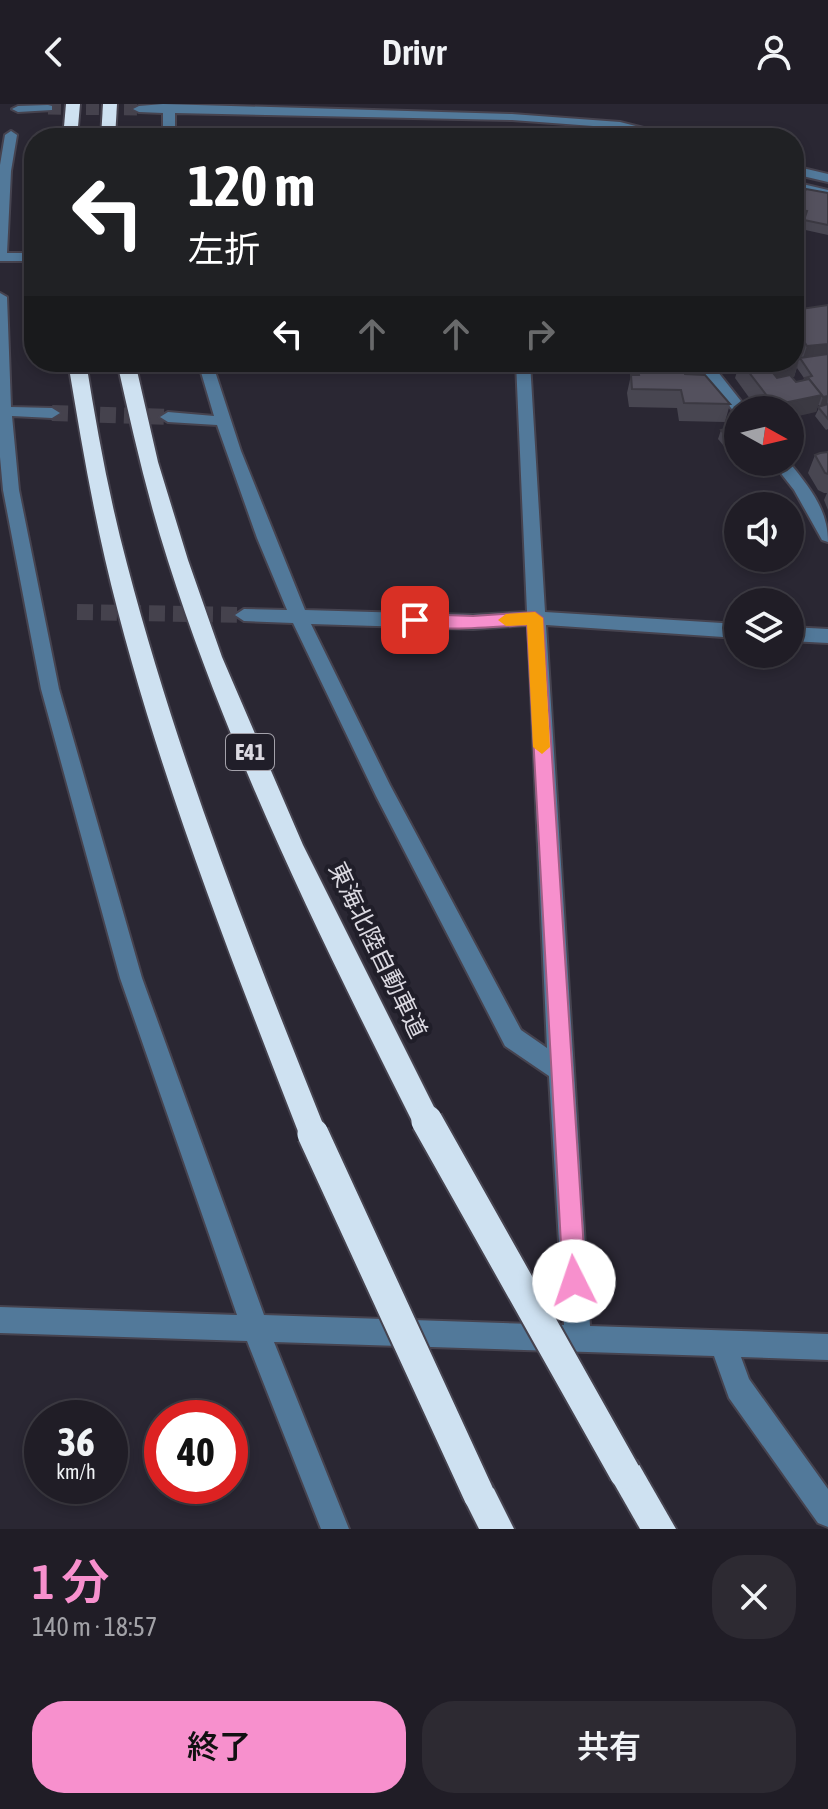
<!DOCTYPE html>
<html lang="ja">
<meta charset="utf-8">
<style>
body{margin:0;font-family:"Asap Condensed","Noto Sans JP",sans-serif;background:#2d2a32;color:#f1f3f6;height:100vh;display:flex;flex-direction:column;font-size:30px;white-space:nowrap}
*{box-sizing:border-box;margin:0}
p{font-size:26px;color:#a2a2a7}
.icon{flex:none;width:44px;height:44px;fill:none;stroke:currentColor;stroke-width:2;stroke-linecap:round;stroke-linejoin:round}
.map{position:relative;height:1425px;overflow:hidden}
.side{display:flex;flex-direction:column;background:#201d26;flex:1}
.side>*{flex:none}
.banner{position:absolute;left:24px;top:24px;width:780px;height:244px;border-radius:32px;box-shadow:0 4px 12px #0003,0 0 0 2px #3d3b43;background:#202124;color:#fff;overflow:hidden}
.needle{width:52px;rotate:98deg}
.fabs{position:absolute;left:724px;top:292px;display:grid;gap:16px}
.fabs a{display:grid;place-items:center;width:80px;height:80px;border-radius:50%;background:#201d26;box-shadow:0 4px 12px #0003,0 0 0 2px #3d3b43;font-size:40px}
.speed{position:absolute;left:24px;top:1296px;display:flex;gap:16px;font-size:40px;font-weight:700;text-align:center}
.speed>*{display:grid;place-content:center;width:104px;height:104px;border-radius:50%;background:#201d26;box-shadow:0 4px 12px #0003,0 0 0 2px #3d3b43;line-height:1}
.speed small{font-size:20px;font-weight:400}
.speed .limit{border:12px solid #d22;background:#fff;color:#111}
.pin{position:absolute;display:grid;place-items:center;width:68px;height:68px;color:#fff;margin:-34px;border-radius:16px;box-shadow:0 4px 12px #0006}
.me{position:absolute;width:88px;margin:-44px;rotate:356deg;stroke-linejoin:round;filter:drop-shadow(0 0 6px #0008)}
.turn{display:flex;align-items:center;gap:28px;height:168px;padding:0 32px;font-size:36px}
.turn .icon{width:104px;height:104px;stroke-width:2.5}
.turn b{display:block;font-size:56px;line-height:68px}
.lanes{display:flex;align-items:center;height:76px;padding:0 32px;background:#0003;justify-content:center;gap:40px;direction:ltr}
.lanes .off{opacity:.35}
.round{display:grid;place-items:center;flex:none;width:84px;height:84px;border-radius:32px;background:#2d2a32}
.headline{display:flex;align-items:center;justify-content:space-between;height:136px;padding:0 32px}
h1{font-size:48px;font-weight:600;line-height:60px;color:#f790cd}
.action{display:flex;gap:16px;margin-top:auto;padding:16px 32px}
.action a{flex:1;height:92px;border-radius:32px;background:#f790cd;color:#111;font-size:32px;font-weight:600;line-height:92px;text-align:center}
.action a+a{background:#2d2a32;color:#f1f3f6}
header{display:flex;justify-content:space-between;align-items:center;height:104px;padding:0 32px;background:#201d26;font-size:36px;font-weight:600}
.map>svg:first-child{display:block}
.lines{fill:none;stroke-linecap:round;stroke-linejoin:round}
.minor-tunnel-far1{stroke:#45424d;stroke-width:13;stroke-dasharray:13 6;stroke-linecap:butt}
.minor-tunnel{stroke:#45424d;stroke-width:16;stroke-dasharray:16 8;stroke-linecap:butt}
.minor-casing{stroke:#46434f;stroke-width:4}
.highway-casing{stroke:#46434f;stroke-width:4}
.minor{fill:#52799a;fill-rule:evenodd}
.highway{fill:#cee1f1;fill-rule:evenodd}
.highway-bridge-casing{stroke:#46434f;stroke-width:35;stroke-linecap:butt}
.highway-bridge{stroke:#cee1f1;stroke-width:31}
.wall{fill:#484651;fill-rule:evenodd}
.shaded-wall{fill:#3b3942}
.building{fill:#54515e;stroke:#3b3942;stroke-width:2}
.route{fill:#f790cd;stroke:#a15e85;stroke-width:2}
.slow{fill:#f59e0b}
.labels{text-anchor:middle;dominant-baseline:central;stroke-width:8;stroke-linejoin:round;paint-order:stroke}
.shield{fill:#201e29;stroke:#a3a1aa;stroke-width:2}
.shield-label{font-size:22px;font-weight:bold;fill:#dbd9e1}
.street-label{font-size:24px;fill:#dbd9e1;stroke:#201e29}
</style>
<header><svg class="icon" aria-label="back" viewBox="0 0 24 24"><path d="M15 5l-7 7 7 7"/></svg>Drivr<svg class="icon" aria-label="person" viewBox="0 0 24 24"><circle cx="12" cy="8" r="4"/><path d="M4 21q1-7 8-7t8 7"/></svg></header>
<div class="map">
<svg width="828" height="1425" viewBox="0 0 828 1425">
<rect width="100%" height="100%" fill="#2a2733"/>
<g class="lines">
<polyline class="minor-tunnel-far1" points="48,4 139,5"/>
<g class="minor-tunnel">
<polyline points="52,309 168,313"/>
<polyline points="77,508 244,511"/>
</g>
<defs>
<g id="minor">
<polygon points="163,0 512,10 620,18 683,34 662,34 620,24 512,16 175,9 175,34 163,34 163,9 139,8 133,5 139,2"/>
<polygon points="48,1 52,2 52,6 18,8 12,5 18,2"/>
<polygon points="11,27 17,31 11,67 7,149 34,149 34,157 0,157 0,61 5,31"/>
<polygon points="794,62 828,70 828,78 794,70"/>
<polygon points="794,78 828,86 828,94 794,86"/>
<path d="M 0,189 L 7,193 L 11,303 L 52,304 L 60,309 L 52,314 L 12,312 L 19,386 L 59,585 L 142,874 L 264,1211 L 564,1221 L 549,972 L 505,942 L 376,692 L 293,519 L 244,517 L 235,511 L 244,505 L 287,506 L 257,434 L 217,321 L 168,318 L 160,313 L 168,308 L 214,312 L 198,258 L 212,258 L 241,347 L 305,506 L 473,511 L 527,508 L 516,258 L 530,258 L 545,508 L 738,520 L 738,534 L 546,521 L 590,1222 L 828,1230 L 828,1256 L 741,1253 L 749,1275 L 828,1385 L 828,1423 L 818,1419 L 729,1294 L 714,1252 L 274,1238 L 349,1425 L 321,1425 L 247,1237 L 0,1229 L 0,1203 L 237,1211 L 120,874 L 41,585 L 3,386 L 0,353 ZM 311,520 L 473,525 L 528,521 L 547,944 L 521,926 L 390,681 Z"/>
<polygon points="695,258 710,258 748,306 738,306 738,310 735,309"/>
<path d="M 772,358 L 789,358 C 809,383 828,405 828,438 L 822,436 L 794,386 Z"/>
<polygon points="790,523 828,525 828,539 790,537"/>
</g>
<g id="highway">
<polygon points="66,0 80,0 77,34 63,34"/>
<polygon points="103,0 117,0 115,34 101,34"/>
<path d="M 68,258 L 86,258 C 97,326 109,393 127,460 C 178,655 252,843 327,1030 L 323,1040 L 313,1044 L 303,1040 L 299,1030 C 226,842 151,652 105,455 C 90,390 79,324 68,258 Z"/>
<path d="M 117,258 L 135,258 L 158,358 L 188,456 L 222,553 L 303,741 L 441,1017 L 437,1027 L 427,1031 L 417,1027 C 324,842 231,655 168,457 C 147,392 132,325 117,258 Z"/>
<polygon points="625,1352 637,1357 676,1425 640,1425 608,1369 613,1357"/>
<polygon points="479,1374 491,1379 514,1425 479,1425 462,1391 467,1379"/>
</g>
</defs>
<use href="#minor" class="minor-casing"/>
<use href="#highway" class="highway-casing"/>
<use href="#minor" class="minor"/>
<use href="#highway" class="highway"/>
<defs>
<g id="highway-bridge">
<polyline points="427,1017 625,1369"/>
<polyline points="313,1030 479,1391"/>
</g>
</defs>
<use href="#highway-bridge" class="highway-bridge-casing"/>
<use href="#highway-bridge" class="highway-bridge"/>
</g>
<g class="wall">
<polygon points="828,89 828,131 801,125 804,116 794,114 796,105"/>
<path d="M 828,201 L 828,325 L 826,326 L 815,312 L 820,302 L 818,301 L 816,308 L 790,306 L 758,306 L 735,274 L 740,258 L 794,258 L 794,206 ZM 799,257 L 797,264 L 804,274 L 803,277 L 796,278 L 792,273 L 794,273 Z"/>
<polygon points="633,258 683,258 685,270 730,300 725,318 679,317 677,304 629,303 627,289 631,271 634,271"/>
<polygon points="738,325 738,345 728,347 718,335 721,326"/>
<polygon points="828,348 828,406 824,396 827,389 824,389 818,386 808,369 815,351"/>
</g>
<g class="shaded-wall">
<polygon points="828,240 828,257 802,257 807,242"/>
<polygon points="799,255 794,273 788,274 767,287 773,269 785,258 794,258 794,256"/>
<polygon points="822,291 816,308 790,314 790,306 772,306 774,301"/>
<polygon points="828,292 827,301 820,302 823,293"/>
<polygon points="738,336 738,345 728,347 731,338"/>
</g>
<g class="building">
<polygon points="639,27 662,34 633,34"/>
<polygon points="806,85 828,89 828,121 804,116 807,107 796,105"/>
<polygon points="828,201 828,240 807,242 794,222 794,206"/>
<polygon points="794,248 799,255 794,256"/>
<polygon points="828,250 828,292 823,293 809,275 807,276 805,274 812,272 800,254"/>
<polygon points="637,258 683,258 685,270 705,271 730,300 684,299 681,286 632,285 631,271 639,271"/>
<polygon points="741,258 785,258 791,265 773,269 777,274 790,271 796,278 809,275 822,291 774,301"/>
<polygon points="828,300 828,315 818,303"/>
<polygon points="736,322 738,325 738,336 731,338 721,326"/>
<polygon points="828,348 828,370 825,369 815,351 820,349"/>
</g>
<path class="route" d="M 535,508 L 543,514 L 586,1177 L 582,1185 L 574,1188 L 566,1185 L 563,1177 L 527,521 C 505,522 419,531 407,516 L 415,510 L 473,512 Z"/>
<polygon class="slow" points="535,508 543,514 550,643 542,650 533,643 527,521 506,522 498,516 506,510"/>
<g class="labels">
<rect class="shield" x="226" y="630" width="48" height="36" rx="6"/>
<g class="shield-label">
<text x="250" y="648">E41</text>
</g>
<g class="street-label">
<text transform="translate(378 846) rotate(64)">東海北陸自動車道</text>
</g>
</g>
</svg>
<div class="fabs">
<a><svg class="needle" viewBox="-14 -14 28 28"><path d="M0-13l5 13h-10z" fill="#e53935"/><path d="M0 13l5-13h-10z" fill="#a2a2a7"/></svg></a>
<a><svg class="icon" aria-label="sound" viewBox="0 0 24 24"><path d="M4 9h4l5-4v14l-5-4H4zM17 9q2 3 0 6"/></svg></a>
<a><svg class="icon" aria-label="layers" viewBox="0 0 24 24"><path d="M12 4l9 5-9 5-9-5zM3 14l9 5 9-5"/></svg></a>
</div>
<div class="speed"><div>36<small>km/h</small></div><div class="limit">40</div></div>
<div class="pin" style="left:415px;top:516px;background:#d93025"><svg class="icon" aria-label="arrive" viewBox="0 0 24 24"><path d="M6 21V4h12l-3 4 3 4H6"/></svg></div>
<svg class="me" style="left:574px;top:1177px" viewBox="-20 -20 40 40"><circle r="19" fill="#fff"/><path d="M0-13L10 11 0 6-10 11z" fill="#f790cd"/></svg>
<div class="banner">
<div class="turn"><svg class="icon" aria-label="left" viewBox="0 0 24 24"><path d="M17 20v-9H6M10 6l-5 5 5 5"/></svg><div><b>120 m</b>左折</div></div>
<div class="lanes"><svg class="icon" aria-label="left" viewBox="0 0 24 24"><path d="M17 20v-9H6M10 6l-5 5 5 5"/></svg><svg class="icon off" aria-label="ahead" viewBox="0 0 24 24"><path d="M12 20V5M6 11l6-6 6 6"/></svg><svg class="icon off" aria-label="ahead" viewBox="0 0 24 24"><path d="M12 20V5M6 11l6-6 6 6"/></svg><svg class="icon off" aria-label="right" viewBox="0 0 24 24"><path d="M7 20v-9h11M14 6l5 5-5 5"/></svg></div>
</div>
</div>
<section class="side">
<div class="headline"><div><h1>1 分</h1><p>140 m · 18:57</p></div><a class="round"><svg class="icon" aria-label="close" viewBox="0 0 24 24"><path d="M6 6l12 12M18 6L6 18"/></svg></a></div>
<div class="action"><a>終了</a><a>共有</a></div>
</section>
